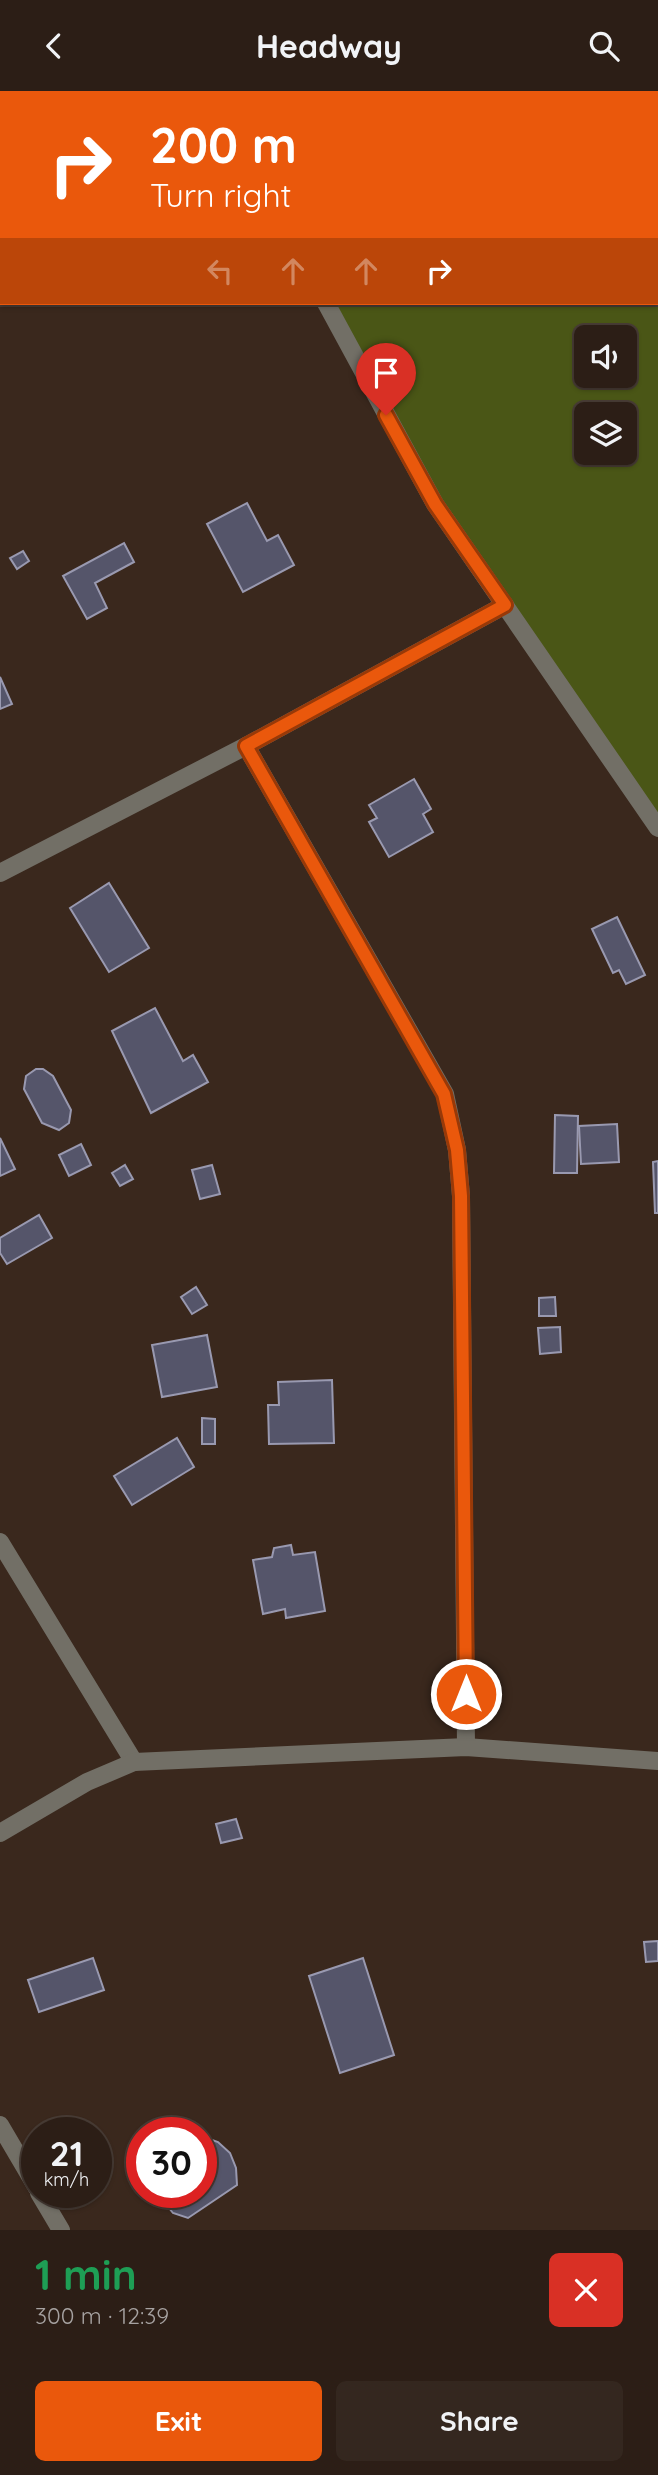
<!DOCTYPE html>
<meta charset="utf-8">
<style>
body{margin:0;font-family:Quicksand,sans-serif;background:#34271f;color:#f1f3f6;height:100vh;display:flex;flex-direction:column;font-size:26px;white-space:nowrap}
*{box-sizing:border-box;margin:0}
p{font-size:23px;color:#a6a2a1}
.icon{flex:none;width:38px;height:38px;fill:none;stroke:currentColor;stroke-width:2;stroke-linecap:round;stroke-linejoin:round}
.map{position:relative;height:2139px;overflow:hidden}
.drawer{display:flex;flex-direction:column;background:#2c1e16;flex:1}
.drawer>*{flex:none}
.guide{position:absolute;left:0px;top:0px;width:658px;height:214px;box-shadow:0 2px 5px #0004,0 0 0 2px #483c35;background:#ea580c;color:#fff;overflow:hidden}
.fabs{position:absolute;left:574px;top:234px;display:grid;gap:14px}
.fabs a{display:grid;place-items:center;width:63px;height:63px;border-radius:10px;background:#2c1e16;box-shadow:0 2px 5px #0004,0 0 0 2px #483c35;font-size:35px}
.speed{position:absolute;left:21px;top:2026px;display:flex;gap:14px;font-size:35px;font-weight:700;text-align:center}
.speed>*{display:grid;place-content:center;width:91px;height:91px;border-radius:50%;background:#2c1e16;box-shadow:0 2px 5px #0004,0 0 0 2px #483c35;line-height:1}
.speed small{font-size:18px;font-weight:400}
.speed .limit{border:10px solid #d22;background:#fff;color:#111}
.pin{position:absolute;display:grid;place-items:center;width:60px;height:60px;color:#fff;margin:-72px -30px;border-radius:50% 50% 50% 0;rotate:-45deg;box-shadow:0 0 7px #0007}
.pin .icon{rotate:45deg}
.me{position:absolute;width:77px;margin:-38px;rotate:0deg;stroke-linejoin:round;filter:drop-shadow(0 0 5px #0008)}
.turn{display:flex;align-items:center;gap:24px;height:147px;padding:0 35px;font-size:32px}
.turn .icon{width:91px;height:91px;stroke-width:2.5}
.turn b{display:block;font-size:49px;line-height:60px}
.lanes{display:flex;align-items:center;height:66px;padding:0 35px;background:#0003;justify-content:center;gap:35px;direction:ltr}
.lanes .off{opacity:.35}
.round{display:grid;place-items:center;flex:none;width:74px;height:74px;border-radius:10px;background:#34271f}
.overview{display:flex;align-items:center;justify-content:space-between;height:119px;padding:0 35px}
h1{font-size:42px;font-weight:700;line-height:52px;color:#1e9e55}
.button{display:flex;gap:14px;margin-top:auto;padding:14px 35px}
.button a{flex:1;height:80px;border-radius:10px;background:#ea580c;color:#fff;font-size:28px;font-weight:700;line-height:80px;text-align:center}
.button a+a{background:#34271f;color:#f1f3f6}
header{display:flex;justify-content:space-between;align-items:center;height:91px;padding:0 35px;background:#2c1e16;font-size:32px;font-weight:700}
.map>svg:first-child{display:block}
.green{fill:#4a5616;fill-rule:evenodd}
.building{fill:#55556a;stroke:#9999b0;stroke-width:2}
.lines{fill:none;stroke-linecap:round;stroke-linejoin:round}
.minor{stroke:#726f66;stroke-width:18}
.route-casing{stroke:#983908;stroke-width:18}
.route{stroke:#ea580c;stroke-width:12}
</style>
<header><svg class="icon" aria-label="back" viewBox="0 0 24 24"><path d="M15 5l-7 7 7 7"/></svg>Headway<svg class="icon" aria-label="search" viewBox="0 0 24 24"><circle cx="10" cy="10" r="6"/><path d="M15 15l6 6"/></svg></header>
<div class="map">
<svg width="658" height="2139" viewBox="0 0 658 2139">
<rect width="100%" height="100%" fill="#3a281d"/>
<path class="green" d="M 208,0 L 658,0 L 658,737 L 435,413 L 326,212 L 656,212 L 656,2 ZM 586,247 L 625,247 L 625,285 L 586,285 ZM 586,324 L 625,324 L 625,362 L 586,362 Z"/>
<g class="building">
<polygon points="247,412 267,450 278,444 294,474 243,501 207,433"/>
<polygon points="124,452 134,471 95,492 107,517 87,528 63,485"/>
<polygon points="23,460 29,470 17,478 10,467"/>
<polygon points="0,586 12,613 0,618"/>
<polygon points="414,688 431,718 423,723 433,741 389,766 369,731 377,727 369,714"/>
<polygon points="109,792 149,857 109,881 70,817"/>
<polygon points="617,826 645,884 626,893 619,879 613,882 592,838"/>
<polygon points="155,917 183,970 193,964 208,991 151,1022 112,940"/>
<polygon points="36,978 43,978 53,985 71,1019 69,1032 59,1039 42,1032 24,998 26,985"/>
<polygon points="555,1024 578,1025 577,1082 554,1082"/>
<polygon points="617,1033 619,1071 581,1073 579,1035"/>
<polygon points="0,1047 15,1078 0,1085"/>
<polygon points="81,1053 91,1074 69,1085 59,1064"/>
<polygon points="658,1070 658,1122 655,1122 653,1071"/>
<polygon points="125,1074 133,1088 120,1095 112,1082"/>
<polygon points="212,1074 220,1103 200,1108 192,1079"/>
<polygon points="39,1124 52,1147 7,1173 0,1162 0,1147"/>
<polygon points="196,1196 207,1214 192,1223 181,1206"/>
<polygon points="555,1206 556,1225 539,1225 539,1207"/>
<polygon points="560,1236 561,1261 540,1263 538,1237"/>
<polygon points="207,1244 217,1296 162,1306 152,1254"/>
<polygon points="332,1289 334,1352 269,1353 268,1314 279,1314 278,1291"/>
<polygon points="202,1327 215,1328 215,1353 202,1353"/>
<polygon points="177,1347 194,1376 132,1414 114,1385"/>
<polygon points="291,1454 293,1464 315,1461 325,1520 286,1527 285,1518 263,1523 253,1469 272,1466 274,1457"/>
<polygon points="236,1728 242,1747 221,1752 216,1733"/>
<polygon points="658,1850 658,1870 646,1871 644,1851"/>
<polygon points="93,1867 104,1899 39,1921 28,1889"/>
<polygon points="363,1867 394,1964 340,1982 309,1885"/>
<polygon points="201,2045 218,2051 230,2062 236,2077 237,2094 188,2127 173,2122 157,2102 201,2102"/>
</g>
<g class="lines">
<g class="minor">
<polyline points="208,0 209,2"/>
<polyline points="0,202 2,201"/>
<polyline points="326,212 435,413 658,737"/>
<polyline points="246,655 445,1003 457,1059 461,1105 466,1656"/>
<polyline points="0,782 246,655 505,514"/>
<polyline points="0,1451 134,1671"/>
<polyline points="0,1742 87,1691 134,1671 466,1656 658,1670"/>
<polyline points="0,2034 37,2097"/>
<polyline points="39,2102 61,2139"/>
</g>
</g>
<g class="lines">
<defs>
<polyline id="route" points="386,324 435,413 505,514 246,655 444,1003 457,1059 461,1105 466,1603"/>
</defs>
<use href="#route" class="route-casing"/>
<use href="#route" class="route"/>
</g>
</svg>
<div class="fabs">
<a><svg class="icon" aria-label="sound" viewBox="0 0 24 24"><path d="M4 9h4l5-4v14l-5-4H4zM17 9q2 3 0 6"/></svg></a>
<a><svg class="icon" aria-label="layers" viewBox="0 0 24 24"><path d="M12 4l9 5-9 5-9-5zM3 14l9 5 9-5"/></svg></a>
</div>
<div class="speed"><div>21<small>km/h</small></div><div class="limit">30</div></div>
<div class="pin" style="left:386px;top:324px;background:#d93025"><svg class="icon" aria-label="arrive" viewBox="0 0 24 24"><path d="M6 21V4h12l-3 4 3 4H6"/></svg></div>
<svg class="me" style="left:466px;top:1603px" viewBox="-20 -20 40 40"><circle r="17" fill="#ea580c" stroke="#fff" stroke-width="3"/><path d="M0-11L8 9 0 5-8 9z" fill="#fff"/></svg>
<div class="guide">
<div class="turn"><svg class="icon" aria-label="right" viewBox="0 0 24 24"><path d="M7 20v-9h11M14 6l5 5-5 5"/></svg><div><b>200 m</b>Turn right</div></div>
<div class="lanes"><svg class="icon off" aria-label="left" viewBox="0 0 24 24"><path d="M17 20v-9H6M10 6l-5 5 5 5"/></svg><svg class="icon off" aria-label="ahead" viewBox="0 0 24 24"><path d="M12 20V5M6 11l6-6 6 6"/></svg><svg class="icon off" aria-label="ahead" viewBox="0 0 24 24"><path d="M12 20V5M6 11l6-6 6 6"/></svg><svg class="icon" aria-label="right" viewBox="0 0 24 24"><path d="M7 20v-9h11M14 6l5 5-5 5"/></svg></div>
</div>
</div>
<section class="drawer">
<div class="overview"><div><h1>1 min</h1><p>300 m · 12:39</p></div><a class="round" style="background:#d93025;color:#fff"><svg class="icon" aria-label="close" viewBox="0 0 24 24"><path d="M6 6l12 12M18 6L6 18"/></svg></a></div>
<div class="button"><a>Exit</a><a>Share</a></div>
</section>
